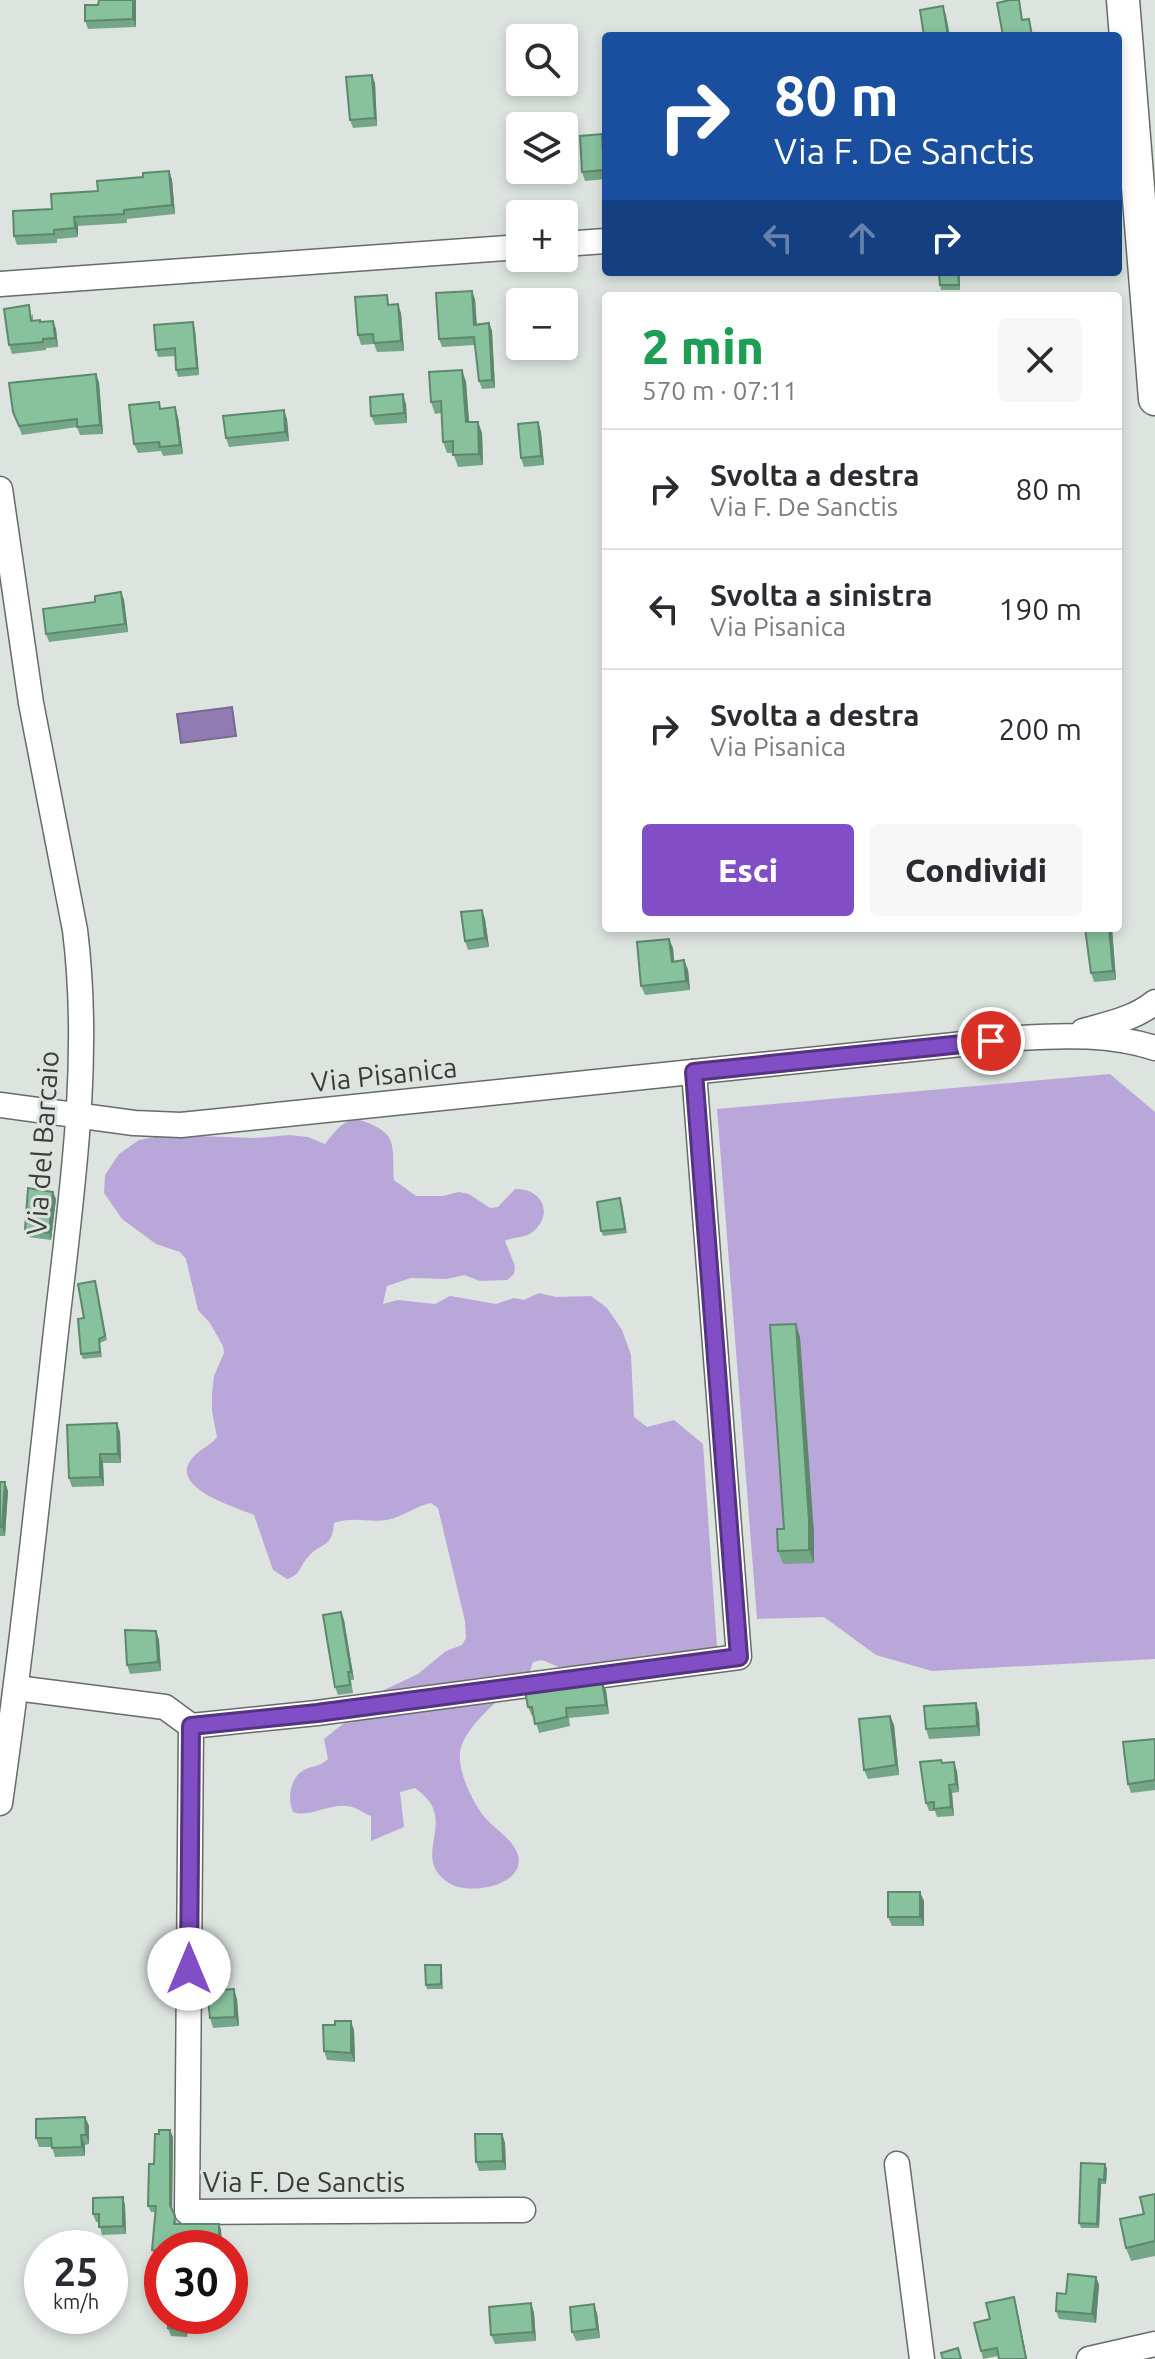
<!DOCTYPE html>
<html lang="it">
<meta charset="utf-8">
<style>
body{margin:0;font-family:Ubuntu,sans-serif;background:#f7f7f7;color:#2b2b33;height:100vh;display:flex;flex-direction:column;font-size:30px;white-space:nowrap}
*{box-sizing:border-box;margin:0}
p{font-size:26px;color:#7c7c81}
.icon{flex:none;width:44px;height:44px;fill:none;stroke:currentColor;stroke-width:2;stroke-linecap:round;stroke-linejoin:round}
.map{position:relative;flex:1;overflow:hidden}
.details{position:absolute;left:602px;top:292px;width:520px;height:640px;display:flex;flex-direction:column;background:#fff;border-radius:8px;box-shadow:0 4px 12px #0003}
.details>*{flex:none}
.top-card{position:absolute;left:602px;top:32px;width:520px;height:244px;border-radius:8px;box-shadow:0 4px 12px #0003;background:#1a4fa0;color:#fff;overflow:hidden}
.buttons{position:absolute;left:506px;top:24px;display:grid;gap:16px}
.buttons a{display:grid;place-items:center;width:72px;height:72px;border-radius:8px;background:#fff;box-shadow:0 4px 12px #0003;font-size:40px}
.speed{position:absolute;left:24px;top:2230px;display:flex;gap:16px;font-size:40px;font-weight:700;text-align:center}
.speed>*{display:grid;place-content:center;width:104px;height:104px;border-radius:50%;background:#fff;box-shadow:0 4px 12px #0003;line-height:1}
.speed small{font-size:20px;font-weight:400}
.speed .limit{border:12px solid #d22;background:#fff;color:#111}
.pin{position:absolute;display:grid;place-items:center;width:68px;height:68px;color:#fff;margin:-34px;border:4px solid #fff;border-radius:50%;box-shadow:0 2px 8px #0007}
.me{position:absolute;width:88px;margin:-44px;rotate:0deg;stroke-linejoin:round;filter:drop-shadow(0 0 6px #0008)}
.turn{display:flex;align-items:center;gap:28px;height:168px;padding:0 40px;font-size:36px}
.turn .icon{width:104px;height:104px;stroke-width:2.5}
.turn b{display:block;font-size:56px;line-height:68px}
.lanes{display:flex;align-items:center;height:76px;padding:0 40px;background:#0003;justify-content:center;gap:40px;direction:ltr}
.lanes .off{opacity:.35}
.round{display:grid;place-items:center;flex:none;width:84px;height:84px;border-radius:8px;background:#f7f7f7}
.head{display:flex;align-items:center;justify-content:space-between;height:136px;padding:0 40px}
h1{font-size:48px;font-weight:800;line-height:60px;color:#1e9e55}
.action{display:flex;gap:16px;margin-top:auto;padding:16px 40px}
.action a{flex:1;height:92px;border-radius:8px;background:#824ec6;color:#fff;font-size:32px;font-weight:800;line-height:92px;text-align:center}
.action a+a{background:#f7f7f7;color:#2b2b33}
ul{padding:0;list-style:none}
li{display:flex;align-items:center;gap:24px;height:120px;padding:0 40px;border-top:2px solid #e1e1e2}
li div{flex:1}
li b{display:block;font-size:30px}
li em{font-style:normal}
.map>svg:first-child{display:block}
.green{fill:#b8a7d8}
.water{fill:#907cb2;stroke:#76698e;stroke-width:2}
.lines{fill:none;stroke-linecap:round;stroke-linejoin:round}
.street-casing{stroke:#666c68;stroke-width:27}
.secondary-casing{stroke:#666c68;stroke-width:35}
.street{stroke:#fff;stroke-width:24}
.secondary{stroke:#fff;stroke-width:32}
.wall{fill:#74a787}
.shaded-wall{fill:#5e886e}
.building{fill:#87c29d;stroke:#5e886e;stroke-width:2}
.route-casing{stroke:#543381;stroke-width:20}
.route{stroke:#824ec6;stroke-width:14}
.labels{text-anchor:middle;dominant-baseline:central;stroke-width:6;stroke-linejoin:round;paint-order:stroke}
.street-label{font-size:28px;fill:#3a3d3b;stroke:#dde4df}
</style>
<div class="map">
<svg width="1155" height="2359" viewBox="0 0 1155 2359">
<rect width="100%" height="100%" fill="#dde4df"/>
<g class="green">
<polygon points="1110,1074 1155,1112 1155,1659 932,1671 876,1655 824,1617 757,1619 717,1109"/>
<path d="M 357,1119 C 399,1133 392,1142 394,1180 L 416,1196 L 443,1196 L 459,1192 L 469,1194 L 490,1208 L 498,1207 L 515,1189 C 540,1188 554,1211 535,1230 C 526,1239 515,1236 505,1241 L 515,1266 L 514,1274 L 507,1280 L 480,1281 L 464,1275 L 447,1279 L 411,1278 L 387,1286 L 383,1304 L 398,1300 L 435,1304 L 450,1296 L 496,1304 L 514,1298 L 524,1300 L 539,1293 L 556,1297 L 591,1296 L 607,1308 L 622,1330 L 631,1355 L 634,1417 L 647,1427 L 674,1420 L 703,1444 L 717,1647 L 703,1655 L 566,1670 L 542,1660 L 533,1662 L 528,1678 C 506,1692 464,1726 460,1752 C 458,1772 471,1798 482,1814 C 492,1828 513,1838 518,1855 C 526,1886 469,1896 449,1883 C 417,1863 442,1836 434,1811 C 432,1802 422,1793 415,1788 L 400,1792 L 404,1827 L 371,1841 L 371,1816 C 363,1813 355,1806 346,1806 C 328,1804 310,1818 293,1812 C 287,1798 290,1778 304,1770 C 313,1765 320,1767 328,1759 L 324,1739 L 344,1723 L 353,1722 L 360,1716 L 382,1691 L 418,1674 L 446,1651 L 462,1645 L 466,1638 L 465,1621 L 438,1508 L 431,1503 C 415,1506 403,1517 387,1520 C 370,1523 351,1516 334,1523 C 332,1550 320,1542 308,1557 C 299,1567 301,1575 287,1579 L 273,1570 L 254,1515 C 235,1507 172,1489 190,1461 C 198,1449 210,1447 217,1437 L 212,1411 L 212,1394 L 214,1376 L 224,1353 L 223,1346 L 210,1323 L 198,1310 L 186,1259 L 180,1252 L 156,1244 L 122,1219 L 104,1193 L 105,1175 L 119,1154 L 139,1140 L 164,1135 L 256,1138 L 290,1135 L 308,1137 L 325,1144 C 335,1132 341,1121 357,1119 Z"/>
</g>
<polygon class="water" points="232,707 236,736 181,743 177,714"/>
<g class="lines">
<defs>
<g id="street">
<polyline points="564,244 605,241"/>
<polyline points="0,284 520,247"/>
<path d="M 0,489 L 31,703 L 75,930 C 92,1066 70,1204 55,1340 C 38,1495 22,1649 0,1803"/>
<path d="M 1083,1031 C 1108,1024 1134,1019 1155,1002"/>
<path d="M 0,1105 L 134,1123 L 181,1125 L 1020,1038 C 1065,1035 1111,1034 1155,1048"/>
<polyline points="16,1688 165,1707 191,1726 187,2212 523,2210"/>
<polyline points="191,1726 317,1713 739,1657 694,1072"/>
<polyline points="897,2164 922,2359"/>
<polyline points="1089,2359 1155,2344"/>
</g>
<polyline id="secondary" points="1123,0 1155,399"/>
</defs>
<use href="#street" class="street-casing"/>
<use href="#secondary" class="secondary-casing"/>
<use href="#street" class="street"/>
<use href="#secondary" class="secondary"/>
</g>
<g class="wall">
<polygon points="99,0 136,0 136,27 88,29 85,21 98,5"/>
<polygon points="520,48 520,79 515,80 511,70"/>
<polygon points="375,83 377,126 353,128 350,120"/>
<polygon points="605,144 606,179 585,181 582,172"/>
<polygon points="169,171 172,180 175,214 127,219 127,223 78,226 78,237 57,239 57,243 17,245 14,236 52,209 98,191 143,177"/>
<polygon points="960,272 960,290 941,290 940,285"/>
<polygon points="475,299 477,324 489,323 492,331 495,388 482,389 479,381 475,345 442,347 439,339"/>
<polygon points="390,304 401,313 404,351 377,352 374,344 361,345 358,335"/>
<polygon points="33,314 33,321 41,322 53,321 56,329 58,347 46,348 46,350 12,354 9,345"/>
<polygon points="193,322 195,330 199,375 178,377 176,370 175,356 158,357 156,350"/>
<polygon points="462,370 466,382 469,422 478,422 482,433 483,465 458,467 453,453 447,453 443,442 441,413 435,414 431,402"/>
<polygon points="99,382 103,434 80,435 77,427 22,435 13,412"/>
<polygon points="406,404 407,423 375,425 371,416"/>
<polygon points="162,409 178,417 183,454 163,456 161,451 138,453 134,444"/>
<polygon points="287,419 289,441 229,447 226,438"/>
<polygon points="538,422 541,432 544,465 524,467 521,458"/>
<polygon points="121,592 124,600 128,632 49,642 46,634 95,602"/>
<polygon points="482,910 485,919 489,947 468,950 465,941"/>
<polygon points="1085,928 1112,928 1116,980 1094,982 1091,973"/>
<polygon points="673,948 674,962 684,960 688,970 690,990 645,995 641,986"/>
<polygon points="56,1199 51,1240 28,1237 25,1230"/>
<polygon points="622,1203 627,1233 603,1236 601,1231"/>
<polygon points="97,1286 107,1340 100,1343 102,1357 83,1359 81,1354 84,1318"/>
<polygon points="800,1337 814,1534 814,1563 783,1564 778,1551 784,1529"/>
<polygon points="120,1432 121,1463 103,1463 104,1486 72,1487 69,1478"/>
<polygon points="0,1482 8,1491 5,1536 0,1536"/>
<polygon points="341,1612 344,1620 354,1680 351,1680 353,1693 338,1695 335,1687"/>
<polygon points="156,1631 159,1640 161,1671 130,1674 127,1665"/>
<polygon points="606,1690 609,1714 569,1718 570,1726 539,1733 534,1716 532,1716 528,1707"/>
<polygon points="976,1703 979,1713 980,1736 929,1739 926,1729"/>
<polygon points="894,1725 899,1775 868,1779 864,1770"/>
<polygon points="1155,1739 1155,1790 1131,1793 1128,1784"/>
<polygon points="957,1771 959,1792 952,1793 954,1816 937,1817 935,1811 929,1811 926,1803"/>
<polygon points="924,1901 924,1926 892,1926 888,1917"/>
<polygon points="442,1969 443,1989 427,1989 426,1985"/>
<polygon points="237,1999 239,2026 213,2028 210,2018"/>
<polygon points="335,2025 354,2030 355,2062 327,2060 324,2051"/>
<polygon points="85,2117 89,2126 89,2144 85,2145 85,2156 55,2157 52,2147 39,2147 36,2138"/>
<polygon points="502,2134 505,2143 506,2170 479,2171 476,2162"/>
<polygon points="173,2137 172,2210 177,2224 219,2224 221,2230 222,2247 162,2248 162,2257 155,2256 152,2250 155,2212 151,2212 148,2206 154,2164"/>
<polygon points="1105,2164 1107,2169 1106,2184 1101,2184 1099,2228 1081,2228 1079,2223"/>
<polygon points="1155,2194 1155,2256 1131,2261 1126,2248"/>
<polygon points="123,2197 125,2205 126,2234 102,2235 99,2222 96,2222 93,2214"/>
<polygon points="1096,2277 1099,2285 1096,2323 1059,2319 1056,2311 1066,2294"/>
<polygon points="1014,2297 1016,2304 1027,2359 999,2359 998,2356 983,2359 981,2351 990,2319"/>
<polygon points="531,2303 534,2313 536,2341 495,2344 491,2335"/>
<polygon points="597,2313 600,2338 576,2341 572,2332"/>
<polygon points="169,2316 188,2316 187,2337 171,2336 168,2328"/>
</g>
<g class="shaded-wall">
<polygon points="133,0 136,0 136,27 133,19"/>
<polygon points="943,6 946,15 950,36 948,36"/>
<polygon points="372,75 375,83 377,126 375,118"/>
<polygon points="602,134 605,144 606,175 604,170"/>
<polygon points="169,171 172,180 175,214 172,205"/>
<polygon points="74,217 78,226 78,237 75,228"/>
<polygon points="472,291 475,299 477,333 474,325"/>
<polygon points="398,304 401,313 404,351 401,341"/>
<polygon points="53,321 56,329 58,347 55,338"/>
<polygon points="193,322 195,330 199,375 197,368"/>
<polygon points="489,323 492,331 495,388 492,380"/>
<polygon points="462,370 466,382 470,434 466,422"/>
<polygon points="96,374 99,382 103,434 100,425"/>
<polygon points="403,394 406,404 407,423 404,413"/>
<polygon points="175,407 178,417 183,454 180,445"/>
<polygon points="284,410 287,419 289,441 285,432"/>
<polygon points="478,422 482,433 483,465 479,454"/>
<polygon points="538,422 541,432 544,465 541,456"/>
<polygon points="121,592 124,600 128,632 125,624"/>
<polygon points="482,910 485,919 489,947 485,938"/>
<polygon points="1109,928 1112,928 1116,980 1113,971"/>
<polygon points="669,939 673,948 675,971 672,962"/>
<polygon points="684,960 688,970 690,990 686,981"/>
<polygon points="53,1192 56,1199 51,1240 49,1233"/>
<polygon points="796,1324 800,1337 814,1534 814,1563 809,1550"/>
<polygon points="117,1423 120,1432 121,1463 118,1454"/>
<polygon points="100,1454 103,1463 104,1486 100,1477"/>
<polygon points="5,1482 8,1491 5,1536 2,1527"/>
<polygon points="341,1612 344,1620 354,1680 351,1672"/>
<polygon points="156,1631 159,1640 161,1671 158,1662"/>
<polygon points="602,1681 606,1690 609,1714 606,1705"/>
<polygon points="976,1703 979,1713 980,1736 977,1726"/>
<polygon points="890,1716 894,1725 899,1775 896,1765"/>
<polygon points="954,1762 957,1771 959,1792 956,1784"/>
<polygon points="949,1785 952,1793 954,1816 951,1807"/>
<polygon points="920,1892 924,1901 924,1926 920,1917"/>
<polygon points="234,1989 237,1999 239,2026 235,2017"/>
<polygon points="351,2021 354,2030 355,2062 351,2053"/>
<polygon points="85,2117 89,2126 89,2144 86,2135"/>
<polygon points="170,2130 173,2137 172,2212 170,2205"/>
<polygon points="502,2134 505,2143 506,2170 503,2161"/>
<polygon points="81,2135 85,2145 85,2156 82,2147"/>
<polygon points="1105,2164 1107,2169 1106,2184 1104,2180"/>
<polygon points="1099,2179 1101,2184 1099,2228 1097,2224"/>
<polygon points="123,2197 125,2205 126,2234 123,2226"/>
<polygon points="219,2224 221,2230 222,2247 219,2240"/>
<polygon points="1096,2277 1099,2285 1096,2323 1092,2314"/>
<polygon points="1014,2297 1016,2304 1027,2359 1026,2359"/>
<polygon points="531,2303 534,2313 536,2341 533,2332"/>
<polygon points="594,2304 597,2313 600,2338 597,2329"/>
<polygon points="185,2316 188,2316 187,2337 184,2329"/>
</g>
<g class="building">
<polygon points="99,0 133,0 133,19 85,21 85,5 98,5"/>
<polygon points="1010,0 1019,0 1022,20 1029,19 1032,36 1003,36 997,3"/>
<polygon points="943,6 948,36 924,36 920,10"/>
<polygon points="520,48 520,69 511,70 509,49"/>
<polygon points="372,75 375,118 350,120 346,77"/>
<polygon points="602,134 604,170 582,172 580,136"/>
<polygon points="169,171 172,205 124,210 124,214 74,217 75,228 54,230 54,234 14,236 13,211 52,209 51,194 98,191 97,181 143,177 143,173"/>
<polygon points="939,272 958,272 959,285 940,285"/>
<polygon points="472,291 474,325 489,323 492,380 479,381 474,337 439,339 436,293"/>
<polygon points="387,295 388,305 398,304 401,341 374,343 373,334 358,335 355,297"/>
<polygon points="29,305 31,321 40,320 40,322 53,321 55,338 43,339 43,342 9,345 4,309"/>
<polygon points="193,322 197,368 176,370 175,348 156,350 154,325"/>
<polygon points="462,370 466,422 478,422 479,454 453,455 453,441 443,442 441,401 431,402 429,372"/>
<polygon points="96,374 100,425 77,427 77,419 19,426 13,412 9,383"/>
<polygon points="403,394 404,413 371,416 370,397"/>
<polygon points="159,402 160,409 175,407 180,445 160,447 159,442 134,444 129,405"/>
<polygon points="284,410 285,432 226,438 223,416"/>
<polygon points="538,422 541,456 521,458 518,424"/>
<polygon points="121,592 125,624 46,634 43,609 95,602 95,596"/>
<polygon points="482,910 485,938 465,941 461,912"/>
<polygon points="1085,928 1109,928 1113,971 1091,973"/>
<polygon points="669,939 672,962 684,960 686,981 641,986 637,942"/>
<polygon points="28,1188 53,1192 49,1233 25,1230"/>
<polygon points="620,1198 625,1229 601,1231 597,1202"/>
<polygon points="95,1281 105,1336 99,1339 100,1352 81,1354 78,1319 84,1318 78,1284"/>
<polygon points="796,1324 809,1521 809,1550 778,1551 777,1529 784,1529 770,1325"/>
<polygon points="117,1423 118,1454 100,1454 100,1477 69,1478 67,1425"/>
<polygon points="0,1482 5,1482 2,1527 0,1527"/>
<polygon points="341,1612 351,1672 348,1672 350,1685 335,1687 323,1615"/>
<polygon points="125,1630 156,1631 158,1662 127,1665"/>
<polygon points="602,1681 606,1705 566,1708 567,1717 535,1724 532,1707 528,1707 525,1691"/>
<polygon points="976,1703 977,1726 926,1729 924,1706"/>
<polygon points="890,1716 896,1765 864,1770 859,1719"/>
<polygon points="1155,1739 1155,1780 1128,1784 1123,1742"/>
<polygon points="941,1760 942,1763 954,1762 956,1784 949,1785 951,1807 934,1809 934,1802 926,1803 920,1762"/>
<rect x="888" y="1892" width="32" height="25"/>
<polygon points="425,1965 441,1965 441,1984 426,1985"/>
<polygon points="234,1989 235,2017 210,2018 207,1991"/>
<polygon points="335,2021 351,2021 351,2053 324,2051 323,2025 335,2025"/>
<polygon points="85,2117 86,2135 81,2135 82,2147 52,2148 51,2138 36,2138 36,2119"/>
<polygon points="159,2130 170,2130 170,2205 175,2216 174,2224 219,2224 219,2240 168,2241 167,2248 162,2248 162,2251 152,2250 156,2206 148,2206 149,2164 154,2164 155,2134 159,2134"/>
<polygon points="475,2134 502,2134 503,2161 476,2162"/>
<polygon points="1081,2163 1105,2164 1104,2180 1099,2179 1097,2224 1079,2223"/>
<polygon points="1155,2194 1155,2241 1126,2248 1120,2219 1144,2214 1140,2197"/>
<polygon points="123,2197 123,2226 99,2227 99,2214 93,2214 93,2198"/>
<polygon points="1068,2274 1096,2277 1092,2314 1056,2311 1057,2293 1066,2294"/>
<polygon points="1014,2297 1026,2359 999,2359 997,2348 981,2351 974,2323 990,2319 986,2303"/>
<polygon points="531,2303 533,2332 491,2335 489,2307"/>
<polygon points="594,2304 597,2329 572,2332 570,2307"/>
<polygon points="169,2316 185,2316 184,2329 168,2328"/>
<polygon points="958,2348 961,2359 943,2359 941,2353"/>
</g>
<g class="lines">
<defs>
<polyline id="route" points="189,1969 191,1726 317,1713 739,1657 694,1072 991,1041"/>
</defs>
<use href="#route" class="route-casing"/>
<use href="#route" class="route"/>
</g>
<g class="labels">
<g class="street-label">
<text transform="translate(384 1074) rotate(-6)">Via Pisanica</text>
<text transform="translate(42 1143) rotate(-86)">Via del Barcaio</text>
<text x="304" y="2181">Via F. De Sanctis</text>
</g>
</g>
</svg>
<div class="buttons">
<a><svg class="icon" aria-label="search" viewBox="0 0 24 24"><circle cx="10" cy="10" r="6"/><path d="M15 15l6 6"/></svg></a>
<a><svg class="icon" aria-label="layers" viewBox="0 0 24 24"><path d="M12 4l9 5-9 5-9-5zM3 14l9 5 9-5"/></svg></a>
<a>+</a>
<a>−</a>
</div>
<div class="speed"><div>25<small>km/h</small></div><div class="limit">30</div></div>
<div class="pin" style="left:991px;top:1041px;background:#d93025"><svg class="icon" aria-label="arrive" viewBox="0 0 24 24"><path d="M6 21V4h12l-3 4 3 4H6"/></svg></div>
<svg class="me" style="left:189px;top:1969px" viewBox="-20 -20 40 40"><circle r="19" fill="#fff"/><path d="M0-13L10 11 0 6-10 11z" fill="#824ec6"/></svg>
<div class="top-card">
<div class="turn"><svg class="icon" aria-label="right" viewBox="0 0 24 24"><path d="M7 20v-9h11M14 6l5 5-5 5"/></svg><div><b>80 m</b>Via F. De Sanctis</div></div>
<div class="lanes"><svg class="icon off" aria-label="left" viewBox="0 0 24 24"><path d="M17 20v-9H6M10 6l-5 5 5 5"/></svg><svg class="icon off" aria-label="ahead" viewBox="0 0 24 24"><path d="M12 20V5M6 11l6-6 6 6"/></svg><svg class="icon" aria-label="right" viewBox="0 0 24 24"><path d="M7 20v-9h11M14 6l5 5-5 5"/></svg></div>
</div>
<section class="details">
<div class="head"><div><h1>2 min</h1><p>570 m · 07:11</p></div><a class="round"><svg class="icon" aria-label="close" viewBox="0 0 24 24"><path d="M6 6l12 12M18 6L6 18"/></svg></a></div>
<ul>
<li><svg class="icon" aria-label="right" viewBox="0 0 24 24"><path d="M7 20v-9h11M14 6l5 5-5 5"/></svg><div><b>Svolta a destra</b><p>Via F. De Sanctis</p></div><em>80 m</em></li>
<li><svg class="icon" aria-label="left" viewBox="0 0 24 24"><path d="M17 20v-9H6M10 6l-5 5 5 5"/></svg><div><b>Svolta a sinistra</b><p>Via Pisanica</p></div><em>190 m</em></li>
<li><svg class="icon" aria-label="right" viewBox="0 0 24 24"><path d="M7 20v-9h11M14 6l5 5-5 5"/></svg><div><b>Svolta a destra</b><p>Via Pisanica</p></div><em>200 m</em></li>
</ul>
<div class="action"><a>Esci</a><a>Condividi</a></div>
</section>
</div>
